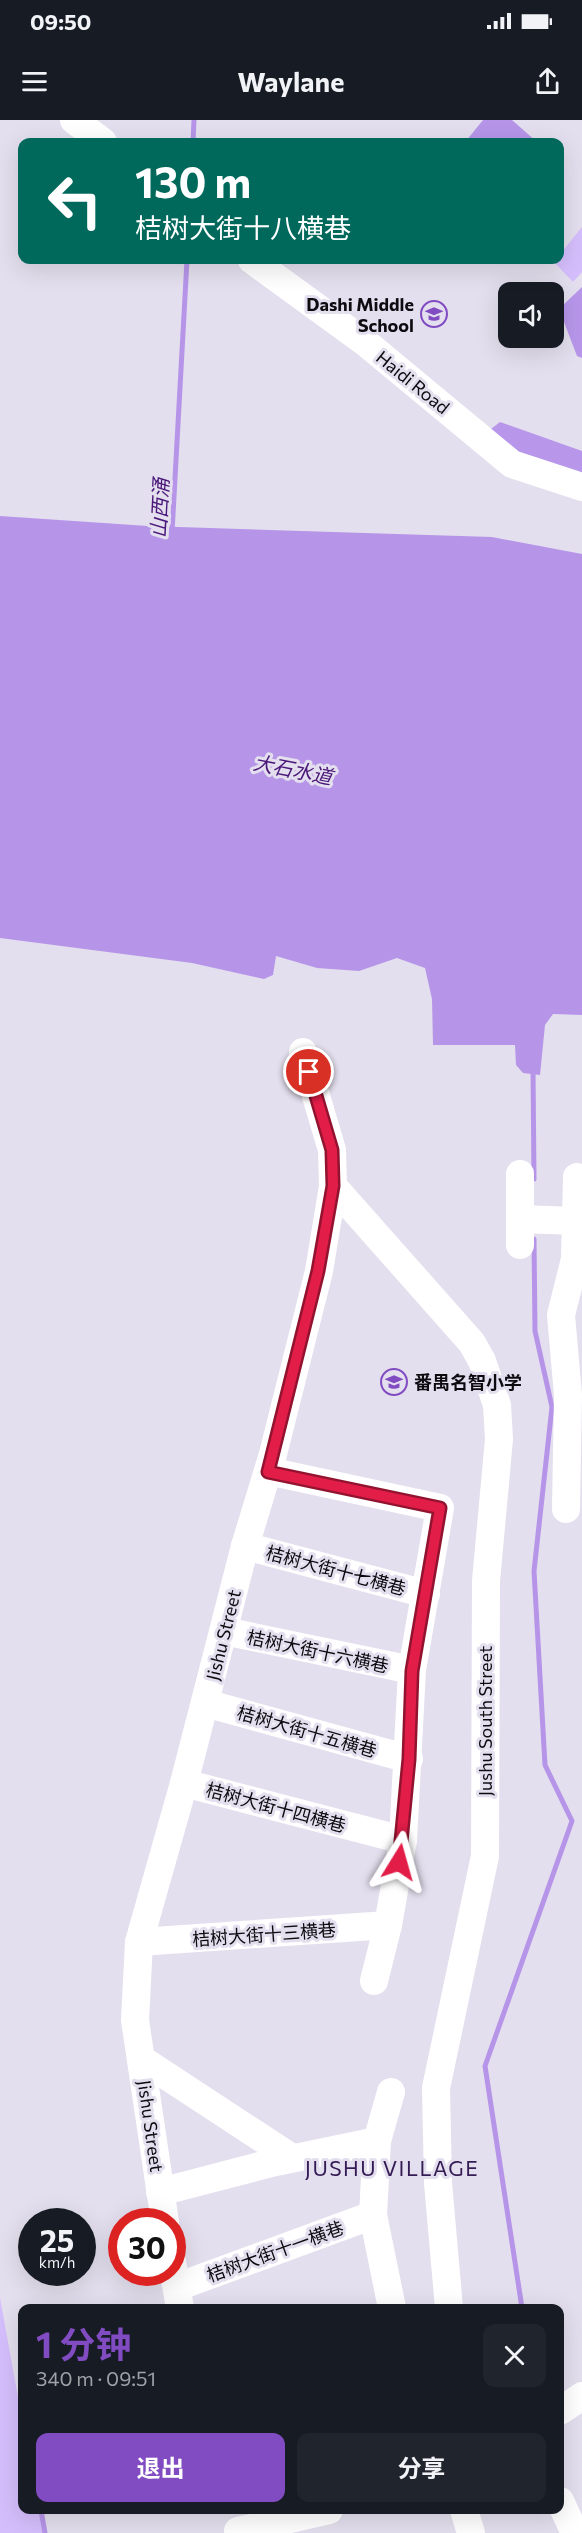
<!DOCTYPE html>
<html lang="zh">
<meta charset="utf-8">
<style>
body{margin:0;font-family:Commissioner,"Noto Sans SC",sans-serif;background:#20242c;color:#f1f3f6;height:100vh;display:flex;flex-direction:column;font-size:22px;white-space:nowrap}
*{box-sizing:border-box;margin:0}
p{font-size:20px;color:#9ea1a6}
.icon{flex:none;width:33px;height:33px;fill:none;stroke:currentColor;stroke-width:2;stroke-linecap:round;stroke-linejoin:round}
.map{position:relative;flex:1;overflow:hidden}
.panel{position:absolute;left:18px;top:2184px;width:546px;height:210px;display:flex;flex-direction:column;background:#171b24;border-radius:12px;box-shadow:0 6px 24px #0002}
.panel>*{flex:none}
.guide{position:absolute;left:18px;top:18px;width:546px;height:126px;border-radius:12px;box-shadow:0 6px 24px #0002;background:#00695c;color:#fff;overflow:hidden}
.tools{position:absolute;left:498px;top:162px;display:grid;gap:12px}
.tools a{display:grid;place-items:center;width:66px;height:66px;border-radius:12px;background:#171b24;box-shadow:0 6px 24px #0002;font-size:30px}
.speed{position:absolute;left:18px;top:2088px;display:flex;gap:12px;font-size:30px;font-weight:700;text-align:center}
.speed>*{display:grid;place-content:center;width:78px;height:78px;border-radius:50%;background:#171b24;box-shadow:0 6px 24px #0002;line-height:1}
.speed small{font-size:15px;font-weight:400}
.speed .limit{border:9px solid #d22;background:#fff;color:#111}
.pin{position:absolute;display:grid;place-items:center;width:51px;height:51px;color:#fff;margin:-26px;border:3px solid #fff;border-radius:50%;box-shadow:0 2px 6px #0007}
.me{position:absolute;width:66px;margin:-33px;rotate:8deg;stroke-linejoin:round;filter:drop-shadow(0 0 4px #0008)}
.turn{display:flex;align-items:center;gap:21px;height:126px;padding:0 18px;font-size:27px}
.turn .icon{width:78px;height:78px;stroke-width:2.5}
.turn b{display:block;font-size:42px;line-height:51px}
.round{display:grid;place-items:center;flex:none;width:63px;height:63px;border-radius:12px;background:#20242c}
.overview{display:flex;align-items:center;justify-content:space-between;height:102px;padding:0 18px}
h1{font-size:36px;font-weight:700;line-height:45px;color:#814bc2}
.cta{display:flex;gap:12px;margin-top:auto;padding:12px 18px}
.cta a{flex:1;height:69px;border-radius:12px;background:#814bc2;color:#fff;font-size:24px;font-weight:700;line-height:69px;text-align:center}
.cta a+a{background:#20242c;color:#f1f3f6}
.status{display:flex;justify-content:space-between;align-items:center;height:42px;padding:0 30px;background:#171b24;direction:ltr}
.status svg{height:16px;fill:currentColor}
header{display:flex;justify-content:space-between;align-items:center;height:78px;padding:0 18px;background:#171b24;font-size:27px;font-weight:700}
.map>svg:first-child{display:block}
.green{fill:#d5befc}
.forest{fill:#b897eb}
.water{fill:#b695e9}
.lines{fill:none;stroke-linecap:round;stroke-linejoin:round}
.stream{stroke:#b695e9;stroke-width:5}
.minor{stroke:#fff;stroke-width:28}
.route-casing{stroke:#92132f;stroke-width:15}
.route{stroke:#e11d48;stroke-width:10}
.labels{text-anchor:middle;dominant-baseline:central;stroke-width:6;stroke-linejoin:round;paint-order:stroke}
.poi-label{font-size:18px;font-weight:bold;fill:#0d0b10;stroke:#e4dfee;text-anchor:end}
.street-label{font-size:18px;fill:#0d0b10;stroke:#e4dfee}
.water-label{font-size:20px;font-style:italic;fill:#491779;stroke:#e4dfee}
.quarter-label{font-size:21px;letter-spacing:1.5px;fill:#351b54;stroke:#e4dfee}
</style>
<div class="status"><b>09:50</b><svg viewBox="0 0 49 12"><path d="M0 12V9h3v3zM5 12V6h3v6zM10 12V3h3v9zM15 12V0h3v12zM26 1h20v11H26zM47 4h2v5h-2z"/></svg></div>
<header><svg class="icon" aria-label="menu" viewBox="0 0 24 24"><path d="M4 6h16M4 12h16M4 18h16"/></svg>Waylane<svg class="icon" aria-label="share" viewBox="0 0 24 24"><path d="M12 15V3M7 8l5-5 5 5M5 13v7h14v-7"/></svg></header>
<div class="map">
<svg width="582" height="2413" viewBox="0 0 582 2413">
<rect width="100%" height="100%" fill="#e4dfee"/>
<g class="green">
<polygon points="582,107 582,152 573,162 553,141 560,140 560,134"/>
<polygon points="0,2178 22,2299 22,2390 41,2390 46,2413 0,2413"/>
</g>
<g class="forest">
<polygon points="582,167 582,238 577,236 559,189"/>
<polygon points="500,302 582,331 582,358 514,335 487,312"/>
</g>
<g class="water">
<polygon points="483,0 512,0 537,22 467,22 466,21"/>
<polygon points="0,396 148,406 492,417 582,434 582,895 553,894 545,905 540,955 523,953 516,945 515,925 433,925 432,879 425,848 397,838 359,851 317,848 276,836 273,855 264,859 192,843 0,818"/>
</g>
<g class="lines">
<g class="stream">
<polyline points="193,22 194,0"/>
<polyline points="172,413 187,140"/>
<polyline points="533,948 534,1059"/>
<polyline points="522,2188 485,1946 572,1701 545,1645 534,1451 552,1287 535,1211 534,1119"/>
<polyline points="41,2390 45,2413"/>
</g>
<g class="minor">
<polyline points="74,0 103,22"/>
<polyline points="252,140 366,223 512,344 582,367"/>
<polyline points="520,1054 520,1125"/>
<polyline points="333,1066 472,1223 482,1241 497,1285 499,1319 486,1461 485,1736 436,1968 438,2063 449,2188"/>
<polyline points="520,1099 578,1101"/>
<polyline points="268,1351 440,1388 412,1550 403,1720 388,1805 374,1861"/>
<polyline points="566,1389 568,1275 561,1195 575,1139 577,1057"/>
<polyline points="245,1426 426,1474"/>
<polyline points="224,1511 412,1550"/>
<polyline points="205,1583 409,1639"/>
<polyline points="184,1663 403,1720"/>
<polyline points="139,1822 388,1805"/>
<polyline points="141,1939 292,2038"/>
<polyline points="391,1972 377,2021 373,2095 392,2188"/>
<polyline points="160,2072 271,2043 377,2021"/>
<polyline points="165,2102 135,1900 139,1822 184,1663 245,1426 273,1334 319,1151 333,1066 332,1030 303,932"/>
<polyline points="172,2142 180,2188"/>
<polyline points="177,2167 373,2095"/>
<polyline points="560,2291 582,2276"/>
<polyline points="560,2381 575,2413"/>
<polyline points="464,2390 471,2413"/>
<polyline points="238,2411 329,2390"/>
</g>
</g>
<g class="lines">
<defs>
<polyline id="route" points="309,952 332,1030 333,1066 318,1151 268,1352 440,1388 412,1551 409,1639 399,1742"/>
</defs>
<use href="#route" class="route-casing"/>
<use href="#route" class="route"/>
</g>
<defs>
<symbol id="school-ring" viewBox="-11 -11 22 22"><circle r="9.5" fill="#e4dfee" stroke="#814bc2" stroke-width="1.5"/><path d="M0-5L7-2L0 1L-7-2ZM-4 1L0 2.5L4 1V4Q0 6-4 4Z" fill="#814bc2"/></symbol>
</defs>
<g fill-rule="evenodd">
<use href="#school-ring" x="419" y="179" width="30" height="30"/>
<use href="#school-ring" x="379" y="1247" width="30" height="30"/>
</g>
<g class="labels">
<g class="poi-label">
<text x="414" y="184">Dashi Middle<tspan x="414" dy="21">School</tspan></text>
<text x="414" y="1262" text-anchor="start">番禺名智小学</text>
</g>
<g class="street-label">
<text transform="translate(413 262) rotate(39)">Haidi Road</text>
<text transform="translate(336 1450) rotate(15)">桔树大街十七横巷</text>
<text transform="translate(223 1515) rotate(-76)">Jishu Street</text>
<text transform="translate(318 1531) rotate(12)">桔树大街十六横巷</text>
<text transform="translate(485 1601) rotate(-90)">Jushu South Street</text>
<text transform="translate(307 1611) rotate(16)">桔树大街十五横巷</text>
<text transform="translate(276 1687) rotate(15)">桔树大街十四横巷</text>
<text transform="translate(264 1814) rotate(-4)">桔树大街十三横巷</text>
<text transform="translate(151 2006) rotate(82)">Jishu Street</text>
<text transform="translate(275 2131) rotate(-20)">桔树大街十一横巷</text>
</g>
<g class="water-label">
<text transform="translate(159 388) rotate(-87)">山西涌</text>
<text transform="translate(293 649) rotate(11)">大石水道</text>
</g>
<g class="quarter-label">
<text x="392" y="2047">JUSHU VILLAGE</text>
</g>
</g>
</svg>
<div class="tools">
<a><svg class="icon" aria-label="sound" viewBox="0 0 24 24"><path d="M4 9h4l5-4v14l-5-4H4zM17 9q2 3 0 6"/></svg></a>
</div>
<div class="speed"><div>25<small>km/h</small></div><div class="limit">30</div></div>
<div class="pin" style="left:309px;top:952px;background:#d93025"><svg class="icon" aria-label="arrive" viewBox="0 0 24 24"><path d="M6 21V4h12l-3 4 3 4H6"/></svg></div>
<svg class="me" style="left:399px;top:1742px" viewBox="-20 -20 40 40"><path d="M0-17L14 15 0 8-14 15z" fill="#e11d48" stroke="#fff" stroke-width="4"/></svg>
<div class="guide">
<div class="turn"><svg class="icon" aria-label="left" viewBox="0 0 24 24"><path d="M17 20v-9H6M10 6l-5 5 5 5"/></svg><div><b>130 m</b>桔树大街十八横巷</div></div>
</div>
<section class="panel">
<div class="overview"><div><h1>1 分钟</h1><p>340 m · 09:51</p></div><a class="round"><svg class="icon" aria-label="close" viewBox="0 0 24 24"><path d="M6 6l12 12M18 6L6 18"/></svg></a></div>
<div class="cta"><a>退出</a><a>分享</a></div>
</section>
</div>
